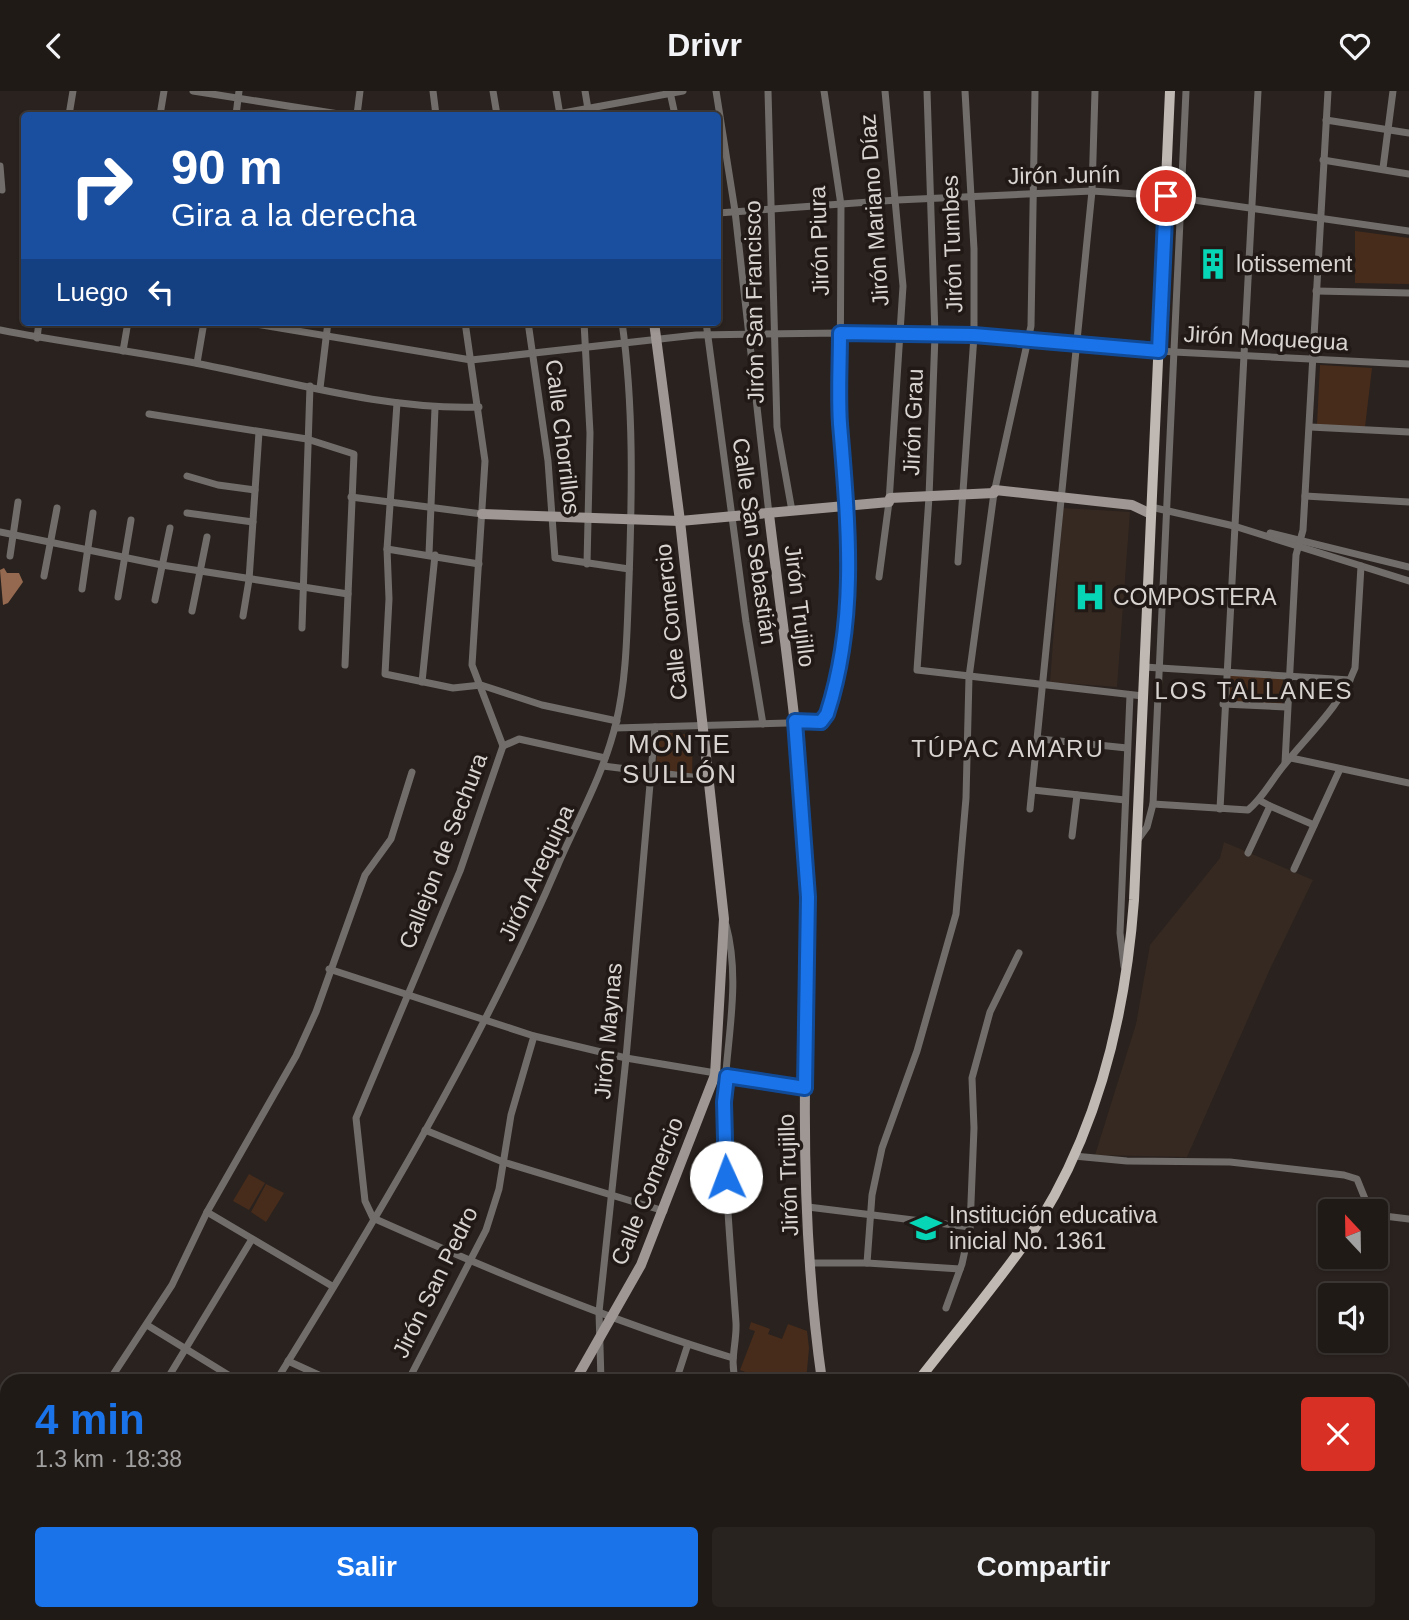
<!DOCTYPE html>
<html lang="es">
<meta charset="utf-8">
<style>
body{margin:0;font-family:Arial,sans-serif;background:#28231f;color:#f1f3f6;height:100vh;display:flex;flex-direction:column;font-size:26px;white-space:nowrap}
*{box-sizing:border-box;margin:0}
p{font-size:23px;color:#a2a1a1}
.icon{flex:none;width:38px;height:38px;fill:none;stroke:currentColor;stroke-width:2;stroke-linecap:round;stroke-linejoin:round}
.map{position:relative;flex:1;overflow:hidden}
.details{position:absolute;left:0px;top:1283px;width:1410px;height:247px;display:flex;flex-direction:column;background:#201a16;border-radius:21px 21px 0 0;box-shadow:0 2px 5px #0004,0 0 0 2px #3d3835}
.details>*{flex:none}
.guide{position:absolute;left:21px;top:21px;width:700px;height:214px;border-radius:7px;box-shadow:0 2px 5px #0004,0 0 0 2px #3d3835;background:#1a4fa0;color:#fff;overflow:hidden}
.needle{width:46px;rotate:338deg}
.tools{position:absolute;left:1318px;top:1108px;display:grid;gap:14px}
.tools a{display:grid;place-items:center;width:70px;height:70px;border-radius:7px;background:#201a16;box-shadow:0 2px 5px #0004,0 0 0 2px #3d3835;font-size:35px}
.pin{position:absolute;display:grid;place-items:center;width:60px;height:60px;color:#fff;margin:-30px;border:4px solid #fff;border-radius:50%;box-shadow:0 2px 7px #0007}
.me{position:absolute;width:77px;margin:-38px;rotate:358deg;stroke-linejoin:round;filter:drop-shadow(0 0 5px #0008)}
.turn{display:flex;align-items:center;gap:24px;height:147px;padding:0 35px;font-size:32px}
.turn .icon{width:91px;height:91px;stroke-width:2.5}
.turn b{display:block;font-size:49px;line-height:60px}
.then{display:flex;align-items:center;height:66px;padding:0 35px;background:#0003;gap:14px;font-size:26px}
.round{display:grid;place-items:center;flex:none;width:74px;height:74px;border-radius:7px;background:#28231f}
.headline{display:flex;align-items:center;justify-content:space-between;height:119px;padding:0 35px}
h1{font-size:42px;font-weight:700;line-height:52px;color:#1a73e8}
.primary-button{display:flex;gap:14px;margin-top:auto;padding:14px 35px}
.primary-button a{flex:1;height:80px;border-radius:7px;background:#1a73e8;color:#fff;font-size:28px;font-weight:700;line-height:80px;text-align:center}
.primary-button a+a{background:#28231f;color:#f1f3f6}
header{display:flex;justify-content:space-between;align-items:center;height:91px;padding:0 35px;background:#201a16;font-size:32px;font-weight:700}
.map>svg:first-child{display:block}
.built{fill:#362921}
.green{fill:#472c1b}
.water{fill:#94694f}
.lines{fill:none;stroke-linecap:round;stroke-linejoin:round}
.street{stroke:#716d6b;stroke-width:7}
.secondary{stroke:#9e9794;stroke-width:10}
.primary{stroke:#c0b8b3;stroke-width:10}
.route-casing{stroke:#114b97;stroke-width:18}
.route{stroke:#1a73e8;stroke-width:12}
.labels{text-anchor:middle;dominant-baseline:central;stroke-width:7;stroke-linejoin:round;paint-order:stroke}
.street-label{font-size:23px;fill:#d9d4d1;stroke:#201915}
.poi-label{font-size:23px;fill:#d9d4d1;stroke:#201915;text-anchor:start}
.neighbourhood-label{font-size:24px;letter-spacing:2px;fill:#d9d4d1;stroke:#201915}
.quarter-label{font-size:26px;letter-spacing:2px;fill:#d9d4d1;stroke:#201915}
</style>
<header><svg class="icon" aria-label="back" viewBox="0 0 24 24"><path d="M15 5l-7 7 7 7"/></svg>Drivr<svg class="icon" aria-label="heart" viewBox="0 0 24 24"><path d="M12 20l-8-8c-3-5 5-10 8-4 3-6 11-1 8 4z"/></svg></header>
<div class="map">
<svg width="1409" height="1529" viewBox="0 0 1409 1529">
<rect width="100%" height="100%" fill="#2a221e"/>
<g class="built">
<polygon points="1063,417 1130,421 1117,596 1050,591"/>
<polygon points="1224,751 1313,789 1270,878 1187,1066 1095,1064 1136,933 1150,854 1220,767"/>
</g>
<g class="green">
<polygon points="1355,140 1409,147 1409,193 1355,192"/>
<polygon points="1320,274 1372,277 1365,336 1317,334"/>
<polygon points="1229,583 1283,587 1282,614 1228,611"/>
<polygon points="662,641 693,644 692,683 656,678 658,645"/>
<polygon points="249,1083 265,1092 249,1119 233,1110"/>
<polygon points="266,1093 284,1102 266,1131 251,1121"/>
<polygon points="751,1231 770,1238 768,1243 782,1248 788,1233 807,1240 809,1257 806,1290 769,1290 740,1279 755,1240 749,1238"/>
</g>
<polygon class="water" points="4,477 7,482 19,482 23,491 8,512 3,514 0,479"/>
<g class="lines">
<g class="street">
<polyline points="193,0 345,24"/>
<polyline points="433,0 436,24"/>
<polyline points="493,0 497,24"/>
<polyline points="556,0 560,24"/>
<polyline points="585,0 589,24"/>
<polyline points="716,0 735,120 769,423"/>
<polyline points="768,0 777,336 792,420"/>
<polyline points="927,0 935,244 929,406 917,579 1143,605"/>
<polyline points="670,1 675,24"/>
<polyline points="69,24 73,0"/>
<polyline points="160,24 164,0"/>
<polyline points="236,24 239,0"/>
<polyline points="357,24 360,0"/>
<polyline points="552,24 683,0"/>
<polyline points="1326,29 1409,42"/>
<polyline points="1323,69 1409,83"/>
<polyline points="0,75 2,99"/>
<polyline points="1383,77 1393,0"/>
<polyline points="718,122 897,109 1092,100 1166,105 1409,140"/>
<polyline points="1316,200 1409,202"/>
<polyline points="244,231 471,269 696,244 840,242 974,245 1174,261 1409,273"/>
<path d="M 465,231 L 485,370 L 472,574 L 503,655 L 460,780 L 356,1027 L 365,1110 L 373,1127 C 490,1179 610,1230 733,1267"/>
<polyline points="528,231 548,370 555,467 629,478"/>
<polyline points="584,231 590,342 587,473"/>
<polyline points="706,231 746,531 763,633"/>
<path d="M 0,239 C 66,252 134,260 200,273 C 292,291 385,319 479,316"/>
<polyline points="37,247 39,231"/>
<polyline points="123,260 128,231"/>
<polyline points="197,272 204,231"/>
<polyline points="320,297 328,231"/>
<polyline points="397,312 387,458 389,508 385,583 453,597 481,594 542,614 617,630"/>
<polyline points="149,323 307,348 354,363 345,574"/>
<polyline points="1310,336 1409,341"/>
<polyline points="187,385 218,394 255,399"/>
<polyline points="1305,405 1409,411"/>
<polyline points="351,406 482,423"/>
<polyline points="1151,416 1234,435 1409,490"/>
<polyline points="187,422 253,431"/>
<polyline points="0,441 162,474 348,503"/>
<polyline points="1270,442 1409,476"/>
<polyline points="387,458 479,473"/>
<polyline points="429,463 435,317"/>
<polyline points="10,465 18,411"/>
<polyline points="958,471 974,245 974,158 965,0"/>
<polyline points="44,485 57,417"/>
<polyline points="879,486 889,411 903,195 885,0"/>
<polyline points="82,498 93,422"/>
<polyline points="118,506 131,429"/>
<polyline points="155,509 170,437"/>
<polyline points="192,520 207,446"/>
<polyline points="243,525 249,489 259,341"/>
<polyline points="302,537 310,295"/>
<polyline points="1144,576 1350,589"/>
<polyline points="422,591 435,464"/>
<polyline points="1223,613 1286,616"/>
<polyline points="615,637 821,631 827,623 844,560 849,452 840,330 841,114 824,0"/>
<polyline points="1040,648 1127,657"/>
<polyline points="503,655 519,648 605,667"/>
<polyline points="1291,667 1409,692"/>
<polyline points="1285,672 1296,464 1303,439 1328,0"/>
<polyline points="603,675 708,688"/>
<polyline points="1033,699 1125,709"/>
<path d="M 1153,713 L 1248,719 C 1264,706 1272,688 1285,673 C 1310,642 1341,614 1355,577 L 1361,475"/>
<polyline points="1270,715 1314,734"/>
<polyline points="1030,718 1092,100 1095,0"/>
<polyline points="1220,718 1258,0"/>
<polyline points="1072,745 1077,704"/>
<polyline points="1137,750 1147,736 1153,713 1186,0"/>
<polyline points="1248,762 1270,715 1259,709"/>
<polyline points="1294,778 1340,678"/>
<path d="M 726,834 C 742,893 725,955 724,1014 C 724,1087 731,1160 736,1232 C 737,1252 729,1270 736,1290"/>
<polyline points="1124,875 1120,842 1130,604"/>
<polyline points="329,878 534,945 626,967 805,997"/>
<polyline points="425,1039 503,1071 664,1120"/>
<polyline points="1074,1065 1127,1070 1230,1071 1344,1084 1357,1088 1370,1120"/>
<polyline points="808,1116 970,1136"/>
<polyline points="207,1121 332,1195"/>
<polyline points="1376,1124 1409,1128"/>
<polyline points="810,1172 867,1172 960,1178"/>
<polyline points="867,1172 872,1104 882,1057 917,960 956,823 966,707 969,586 994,402 1031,235 1035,0"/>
<polyline points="946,1217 962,1173 970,1136 974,1037 972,987 990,921 1019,862"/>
<polyline points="147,1234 238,1290"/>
<polyline points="288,1270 332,1290"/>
<polyline points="734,1287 745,1290"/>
<polyline points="109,1290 172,1194 207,1121 296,965 316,921 365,784 391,748 412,681"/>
<polyline points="166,1290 252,1148"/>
<path d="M 276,1290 C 379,1124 480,955 557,776 C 578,727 603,685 616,632 C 627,587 627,536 629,489 C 632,403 634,316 622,231"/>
<polyline points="408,1290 486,1139 499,1098 511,1024 534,945"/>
<polyline points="601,1290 599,1221 626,967 655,636"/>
<polyline points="676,1290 688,1253"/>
<polyline points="0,1469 7,1457"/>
<polyline points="0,1514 7,1509"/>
<polyline points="225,1522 237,1529"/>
<polyline points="423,1522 435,1529"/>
<polyline points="95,1529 101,1522"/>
<polyline points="108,1529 111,1522"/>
<polyline points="257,1529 261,1522"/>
<polyline points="554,1529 556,1522"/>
<polyline points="710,1529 710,1522"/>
</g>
<g class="secondary">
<polyline points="995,399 1132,414 1151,423"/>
<polyline points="890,407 994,402"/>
<polyline points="482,423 680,430 889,411"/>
<path d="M 769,423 C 785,556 806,690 809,824 C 810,880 806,937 805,994 C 804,1092 808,1192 822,1290"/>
<polyline points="575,1290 641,1174 715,984 724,828 680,430 654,231"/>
<polyline points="873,1522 874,1529"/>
<polyline points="434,1529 438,1522"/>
</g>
<g class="primary">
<path d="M 918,1290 C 953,1245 990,1201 1023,1155 C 1095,1053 1125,931 1134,809 L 1170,0"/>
<polyline points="728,1529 733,1522"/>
</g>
</g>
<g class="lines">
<defs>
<path id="route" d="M 726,1086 L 724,1011 L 727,985 L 805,997 L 808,806 L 795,630 L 821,631 L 827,623 C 858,528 848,431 840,333 C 838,303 840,272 840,242 L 974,244 L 1159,260 L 1166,105"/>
</defs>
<use href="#route" class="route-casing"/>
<use href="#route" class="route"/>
</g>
<defs>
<symbol id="building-bare" viewBox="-9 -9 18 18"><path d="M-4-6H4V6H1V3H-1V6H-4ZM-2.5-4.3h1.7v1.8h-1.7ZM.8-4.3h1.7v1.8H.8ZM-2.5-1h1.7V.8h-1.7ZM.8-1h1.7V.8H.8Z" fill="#06d5b6" stroke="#201915" stroke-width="2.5" paint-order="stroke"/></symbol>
<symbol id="hospital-bare" viewBox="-9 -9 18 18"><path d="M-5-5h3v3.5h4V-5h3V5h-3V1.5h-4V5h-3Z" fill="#06d5b6" stroke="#201915" stroke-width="2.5" paint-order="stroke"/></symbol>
<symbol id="school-bare" viewBox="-9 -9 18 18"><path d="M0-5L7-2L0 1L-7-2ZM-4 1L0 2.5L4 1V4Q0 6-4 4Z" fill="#06d5b6" stroke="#201915" stroke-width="2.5" paint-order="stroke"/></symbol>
</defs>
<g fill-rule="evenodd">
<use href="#building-bare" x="1191" y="151" width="44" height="44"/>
<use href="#hospital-bare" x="1068" y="484" width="44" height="44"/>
<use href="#school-bare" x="904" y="1115" width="44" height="44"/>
</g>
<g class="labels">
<g class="street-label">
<text transform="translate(1064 84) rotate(-1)">Jirón Junín</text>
<text transform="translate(874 119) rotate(-94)">Jirón Mariano Díaz</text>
<text transform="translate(819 150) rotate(-92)">Jirón Piura</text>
<text transform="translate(952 153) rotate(-92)">Jirón Tumbes</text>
<text transform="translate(754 211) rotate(-91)">Jirón San Francisco</text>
<text transform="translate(1266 247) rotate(3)">Jirón Moquegua</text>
<text transform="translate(913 331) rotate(-88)">Jirón Grau</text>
<text transform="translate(563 346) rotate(83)">Calle Chorrillos</text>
<text transform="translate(755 450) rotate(82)">Calle San Sebastián</text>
<text transform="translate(800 515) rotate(83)">Jirón Trujillo</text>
<text transform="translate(671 531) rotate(-96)">Calle Comercio</text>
<text transform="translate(443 760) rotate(-69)">Callejon de Sechura</text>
<text transform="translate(536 782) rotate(-65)">Jirón Arequipa</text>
<text transform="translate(608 940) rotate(-85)">Jirón Maynas</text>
<text transform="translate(788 1084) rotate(-92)">Jirón Trujillo</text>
<text transform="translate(647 1100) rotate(-68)">Calle Comercio</text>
<text transform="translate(435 1191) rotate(-64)">Jirón San Pedro</text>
</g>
<g class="poi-label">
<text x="1236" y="173">lotissement</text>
<text x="1113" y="506">COMPOSTERA</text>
<text x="949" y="1124">Institución educativa<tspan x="949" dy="26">inicial No. 1361</tspan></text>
</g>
<g class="neighbourhood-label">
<text x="1254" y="599">LOS TALLANES</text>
<text x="1008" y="657">TÚPAC AMARU</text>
</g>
<g class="quarter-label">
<text x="680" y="653">MONTE<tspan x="680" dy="30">SULLÓN</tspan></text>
</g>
</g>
</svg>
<div class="tools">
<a><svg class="needle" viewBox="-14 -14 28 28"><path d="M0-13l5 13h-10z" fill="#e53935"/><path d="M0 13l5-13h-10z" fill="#a2a1a1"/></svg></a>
<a><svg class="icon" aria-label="sound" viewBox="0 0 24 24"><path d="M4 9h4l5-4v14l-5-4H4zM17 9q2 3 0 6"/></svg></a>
</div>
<div class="pin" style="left:1166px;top:105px;background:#d93025"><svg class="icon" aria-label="arrive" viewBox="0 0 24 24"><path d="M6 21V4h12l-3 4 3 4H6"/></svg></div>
<svg class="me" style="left:726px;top:1086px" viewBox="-20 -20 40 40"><circle r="19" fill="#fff"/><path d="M0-13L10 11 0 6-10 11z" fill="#1a73e8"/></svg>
<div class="guide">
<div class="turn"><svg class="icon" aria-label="right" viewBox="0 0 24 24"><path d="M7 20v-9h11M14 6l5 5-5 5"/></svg><div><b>90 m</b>Gira a la derecha</div></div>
<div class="then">Luego<svg class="icon" aria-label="left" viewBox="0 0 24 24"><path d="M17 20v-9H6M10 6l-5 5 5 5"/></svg></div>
</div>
<section class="details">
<div class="headline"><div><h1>4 min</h1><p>1.3 km · 18:38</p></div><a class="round" style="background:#d93025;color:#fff"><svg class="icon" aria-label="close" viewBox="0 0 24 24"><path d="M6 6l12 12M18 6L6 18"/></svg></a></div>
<div class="primary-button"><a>Salir</a><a>Compartir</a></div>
</section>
</div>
